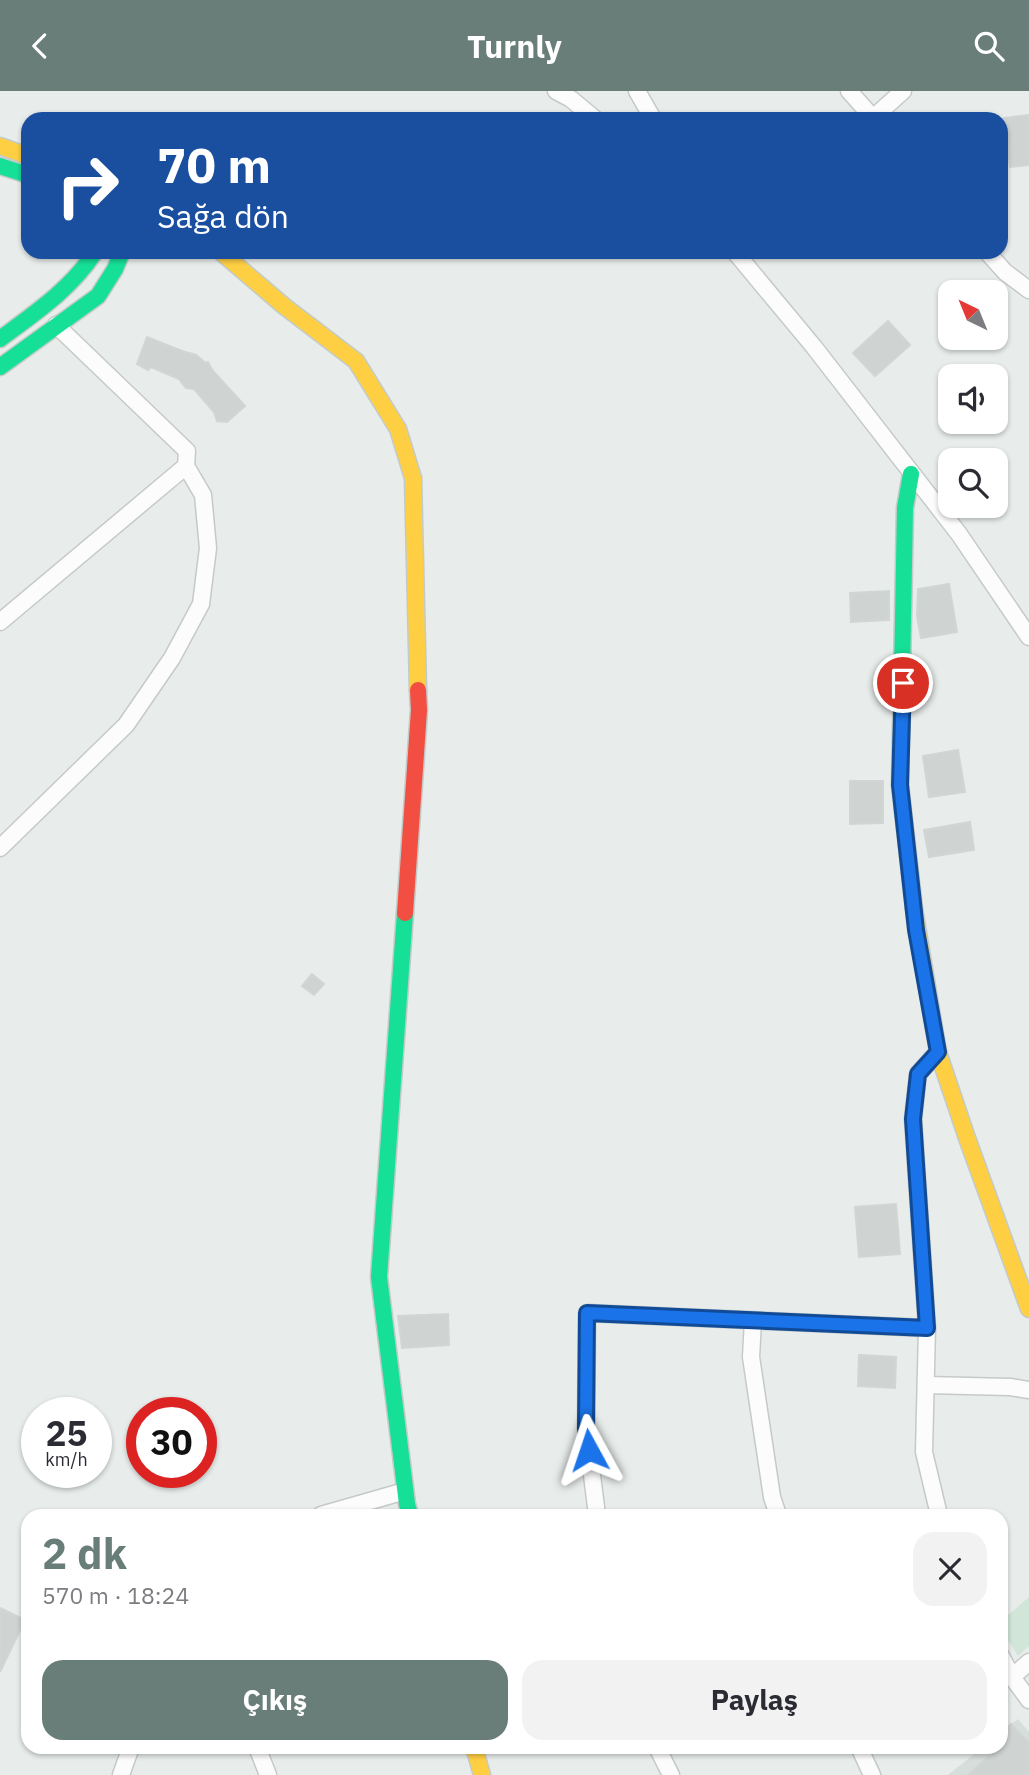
<!DOCTYPE html>
<html lang="tr">
<meta charset="utf-8">
<style>
body{margin:0;font-family:"IBM Plex Sans",sans-serif;background:#f2f2f3;color:#2b2b33;height:100vh;display:flex;flex-direction:column;font-size:26px;white-space:nowrap}
*{box-sizing:border-box;margin:0}
p{font-size:23px;color:#7c7c81}
.icon{flex:none;width:38px;height:38px;fill:none;stroke:currentColor;stroke-width:2;stroke-linecap:round;stroke-linejoin:round}
.map{position:relative;flex:1;overflow:hidden}
.details{position:absolute;left:21px;top:1418px;width:987px;height:245px;display:flex;flex-direction:column;background:#fff;border-radius:21px;box-shadow:0 2px 5px #0004}
.details>*{flex:none}
.guide{position:absolute;left:21px;top:21px;width:987px;height:147px;border-radius:21px;box-shadow:0 2px 5px #0004;background:#1a4fa0;color:#fff;overflow:hidden}
.needle{width:46px;rotate:317deg}
.fabs{position:absolute;left:938px;top:189px;display:grid;gap:14px}
.fabs a{display:grid;place-items:center;width:70px;height:70px;border-radius:14px;background:#fff;box-shadow:0 2px 5px #0004;font-size:35px}
.speed{position:absolute;left:21px;top:1306px;display:flex;gap:14px;font-size:35px;font-weight:700;text-align:center}
.speed>*{display:grid;place-content:center;width:91px;height:91px;border-radius:50%;background:#fff;box-shadow:0 2px 5px #0004;line-height:1}
.speed small{font-size:18px;font-weight:400}
.speed .limit{border:10px solid #d22;background:#fff;color:#111}
.pin{position:absolute;display:grid;place-items:center;width:60px;height:60px;color:#fff;margin:-30px;border:4px solid #fff;border-radius:50%;box-shadow:0 2px 7px #0007}
.me{position:absolute;width:77px;margin:-38px;rotate:355deg;stroke-linejoin:round;filter:drop-shadow(0 0 5px #0008)}
.turn{display:flex;align-items:center;gap:24px;height:147px;padding:0 21px;font-size:32px}
.turn .icon{width:91px;height:91px;stroke-width:2.5}
.turn b{display:block;font-size:49px;line-height:60px}
.round{display:grid;place-items:center;flex:none;width:74px;height:74px;border-radius:21px;background:#f2f2f3}
.headline{display:flex;align-items:center;justify-content:space-between;height:119px;padding:0 21px}
h1{font-size:42px;font-weight:700;line-height:52px;color:#697e78}
.action{display:flex;gap:14px;margin-top:auto;padding:14px 21px}
.action a{flex:1;height:80px;border-radius:21px;background:#697e78;color:#fff;font-size:28px;font-weight:700;line-height:80px;text-align:center}
.action a+a{background:#f2f2f3;color:#2b2b33}
header{display:flex;justify-content:space-between;align-items:center;height:91px;padding:0 21px;background:#697e78;color:#fff;font-size:32px;font-weight:700}
.map>svg:first-child{display:block}
.built{fill:#d6dedb}
.green{fill:#d1e6d8}
.building{fill:#cfd4d2;stroke:#d1d6d4;stroke-width:2}
.lines{fill:none;stroke-linecap:round;stroke-linejoin:round}
.street-casing{stroke:#c5cac8;stroke-width:19}
.fast-casing{stroke:#c3cbc8;stroke-width:19}
.slow-casing{stroke:#c3cbc8;stroke-width:19}
.jam-casing{stroke:#c3cbc8;stroke-width:19}
.street{stroke:#fcfcfc;stroke-width:16}
.fast{stroke:#16e098;stroke-width:16}
.slow{stroke:#ffcf43;stroke-width:16}
.jam{stroke:#f24e42;stroke-width:16}
.route-casing{stroke:#114b97;stroke-width:18}
.route{stroke:#1a73e8;stroke-width:12}
</style>
<header><svg class="icon" aria-label="back" viewBox="0 0 24 24"><path d="M15 5l-7 7 7 7"/></svg>Turnly<svg class="icon" aria-label="search" viewBox="0 0 24 24"><circle cx="10" cy="10" r="6"/><path d="M15 15l6 6"/></svg></header>
<div class="map">
<svg width="1029" height="1684" viewBox="0 0 1029 1684">
<rect width="100%" height="100%" fill="#e8edeb"/>
<polygon class="built" points="1018,1628 1029,1641 1029,1684 948,1684 983,1656 1001,1656 1001,1641"/>
<polygon class="green" points="1029,1506 1029,1555 1018,1565 1001,1538 1001,1530"/>
<g class="building">
<polygon points="1029,24 1029,74 1010,76 1004,27"/>
<polygon points="888,230 910,254 875,285 853,262"/>
<polygon points="147,246 182,260 196,264 206,272 208,271 213,280 245,315 227,331 217,330 214,321 194,298 186,297 179,288 151,276 148,279 137,273"/>
<polygon points="949,493 957,541 921,547 917,525 918,498"/>
<polygon points="889,500 889,529 851,531 850,502"/>
<polygon points="958,659 965,701 929,706 923,665"/>
<polygon points="850,690 883,690 883,732 850,733"/>
<polygon points="970,731 974,759 929,766 924,739"/>
<polygon points="312,883 324,893 314,904 302,895"/>
<polygon points="896,1113 900,1163 859,1166 855,1116"/>
<polygon points="448,1223 449,1254 402,1257 398,1225"/>
<polygon points="859,1264 896,1266 895,1297 858,1295"/>
<polygon points="0,1517 25,1529 0,1581"/>
<polygon points="1011,1633 1029,1652 1029,1684 968,1684 990,1664 982,1656 1001,1656 1001,1643"/>
</g>
<g class="lines">
<defs>
<g id="street">
<polyline points="556,0 571,8 595,28"/>
<polyline points="637,0 653,28"/>
<polyline points="849,0 874,28"/>
<polyline points="873,27 903,0"/>
<polyline points="735,161 814,256 959,443 1029,546"/>
<polyline points="987,161 1005,181 1029,199"/>
<polyline points="0,531 186,375 187,360 56,234"/>
<polyline points="0,757 126,634 172,567 201,513 208,457 203,404 186,375"/>
<polyline points="938,961 918,983 913,1028 927,1237 924,1361 939,1424"/>
<polyline points="753,1230 751,1266 772,1406 778,1424"/>
<polyline points="926,1294 1010,1296 1029,1299"/>
<polyline points="321,1424 405,1400"/>
<polyline points="597,1424 586,1337 587,1222 927,1237"/>
<polyline points="1001,1565 1012,1586 1029,1609"/>
<polyline points="1012,1586 1029,1571"/>
<polyline points="257,1656 268,1684"/>
<polyline points="657,1656 671,1684"/>
<polyline points="859,1656 872,1684"/>
<polyline points="121,1684 131,1656"/>
</g>
<g id="fast">
<polyline points="0,75 28,84"/>
<path d="M 0,248 C 35,222 71,198 95,161"/>
<polyline points="0,276 98,205 115,178 122,161"/>
<polyline points="911,383 905,417 900,694 914,818"/>
<polyline points="405,822 379,1186 407,1413 410,1424"/>
</g>
<g id="slow">
<polyline points="0,55 28,65"/>
<polyline points="221,161 284,215 356,270 398,338 413,387 418,599"/>
<polyline points="914,818 938,961 967,1047 1029,1218"/>
<polyline points="474,1656 482,1684"/>
</g>
<polyline id="jam" points="405,822 419,619 418,599"/>
</defs>
<use href="#street" class="street-casing"/>
<use href="#fast" class="fast-casing"/>
<use href="#slow" class="slow-casing"/>
<use href="#jam" class="jam-casing"/>
<use href="#street" class="street"/>
<use href="#fast" class="fast"/>
<use href="#slow" class="slow"/>
<use href="#jam" class="jam"/>
</g>
<g class="lines">
<defs>
<polyline id="route" points="589,1359 586,1337 587,1222 927,1237 913,1028 918,983 938,961 916,839 900,694 903,592"/>
</defs>
<use href="#route" class="route-casing"/>
<use href="#route" class="route"/>
</g>
</svg>
<div class="fabs">
<a><svg class="needle" viewBox="-14 -14 28 28"><path d="M0-13l5 13h-10z" fill="#e53935"/><path d="M0 13l5-13h-10z" fill="#7c7c81"/></svg></a>
<a><svg class="icon" aria-label="sound" viewBox="0 0 24 24"><path d="M4 9h4l5-4v14l-5-4H4zM17 9q2 3 0 6"/></svg></a>
<a><svg class="icon" aria-label="search" viewBox="0 0 24 24"><circle cx="10" cy="10" r="6"/><path d="M15 15l6 6"/></svg></a>
</div>
<div class="speed"><div>25<small>km/h</small></div><div class="limit">30</div></div>
<div class="pin" style="left:903px;top:592px;background:#d93025"><svg class="icon" aria-label="arrive" viewBox="0 0 24 24"><path d="M6 21V4h12l-3 4 3 4H6"/></svg></div>
<svg class="me" style="left:589px;top:1359px" viewBox="-20 -20 40 40"><path d="M0-17L14 15 0 8-14 15z" fill="#1a73e8" stroke="#fff" stroke-width="4"/></svg>
<div class="guide">
<div class="turn"><svg class="icon" aria-label="right" viewBox="0 0 24 24"><path d="M7 20v-9h11M14 6l5 5-5 5"/></svg><div><b>70 m</b>Sağa dön</div></div>
</div>
<section class="details">
<div class="headline"><div><h1>2 dk</h1><p>570 m · 18:24</p></div><a class="round"><svg class="icon" aria-label="close" viewBox="0 0 24 24"><path d="M6 6l12 12M18 6L6 18"/></svg></a></div>
<div class="action"><a>Çıkış</a><a>Paylaş</a></div>
</section>
</div>
